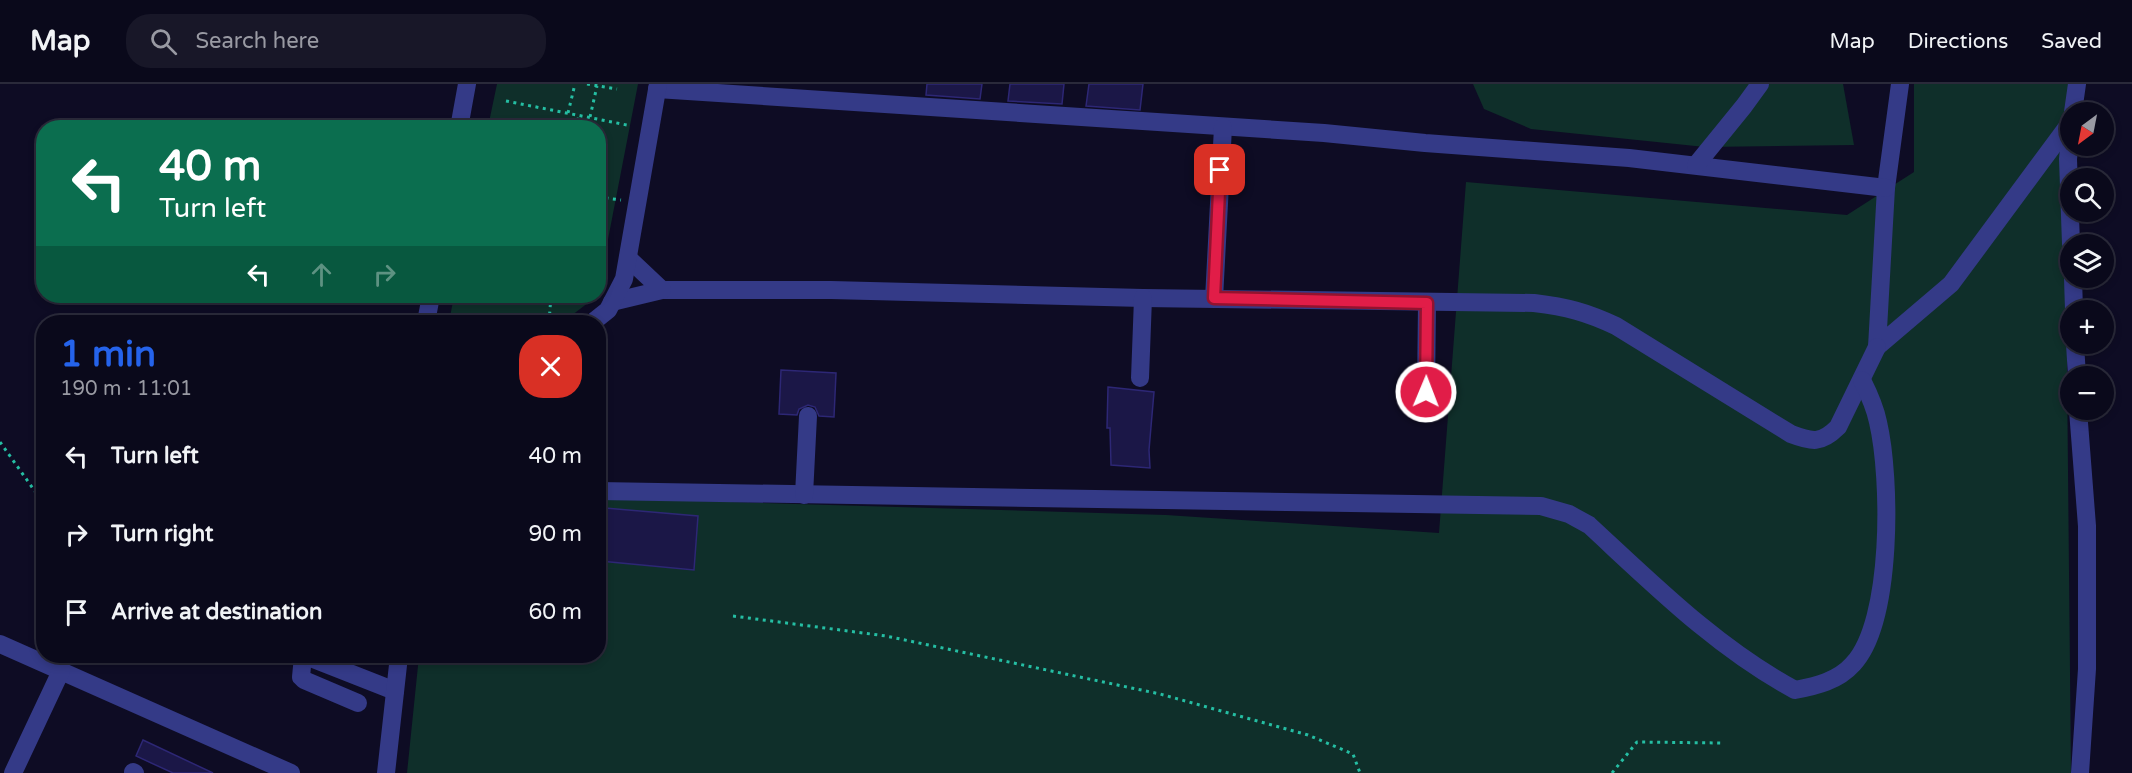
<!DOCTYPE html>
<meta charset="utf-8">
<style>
body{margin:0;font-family:"Varela Round",sans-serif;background:#181728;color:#f1f3f6;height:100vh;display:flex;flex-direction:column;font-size:22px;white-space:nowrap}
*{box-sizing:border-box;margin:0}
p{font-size:20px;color:#999aa3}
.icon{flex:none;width:33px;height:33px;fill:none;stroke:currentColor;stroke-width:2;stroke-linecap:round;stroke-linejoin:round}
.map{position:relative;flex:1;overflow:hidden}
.drawer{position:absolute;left:36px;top:231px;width:570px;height:348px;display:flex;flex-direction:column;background:#0a091b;border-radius:24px;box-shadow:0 3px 9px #0003,0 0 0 2px #2a2a3a}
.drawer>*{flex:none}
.guide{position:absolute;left:36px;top:36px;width:570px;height:183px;border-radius:24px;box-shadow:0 3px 9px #0003,0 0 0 2px #2a2a3a;background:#0b6e4f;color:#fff;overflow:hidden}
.needle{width:39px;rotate:212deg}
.fabs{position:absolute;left:2060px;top:18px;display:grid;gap:12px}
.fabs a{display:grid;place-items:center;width:54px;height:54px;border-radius:50%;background:#0a091b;box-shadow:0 3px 9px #0003,0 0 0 2px #2a2a3a;font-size:30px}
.pin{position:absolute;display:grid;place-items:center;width:51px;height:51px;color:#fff;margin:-26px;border-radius:12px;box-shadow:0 3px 9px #0006}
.me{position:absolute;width:66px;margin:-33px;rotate:1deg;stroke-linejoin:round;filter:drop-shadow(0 0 4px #0008)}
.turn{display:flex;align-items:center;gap:21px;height:126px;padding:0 24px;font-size:27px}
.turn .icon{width:78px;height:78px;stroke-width:2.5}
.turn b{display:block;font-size:42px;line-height:51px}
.lanes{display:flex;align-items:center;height:57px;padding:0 24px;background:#0003;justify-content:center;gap:30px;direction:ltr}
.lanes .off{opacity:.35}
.round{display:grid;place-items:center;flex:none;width:63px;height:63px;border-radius:24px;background:#181728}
.summary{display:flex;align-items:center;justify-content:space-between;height:102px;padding:0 24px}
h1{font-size:36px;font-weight:800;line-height:45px;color:#2563eb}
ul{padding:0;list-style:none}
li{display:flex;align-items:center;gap:18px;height:78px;padding:0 24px}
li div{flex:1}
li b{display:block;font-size:22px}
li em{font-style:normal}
header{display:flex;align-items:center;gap:36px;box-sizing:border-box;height:84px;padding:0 30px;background:#0a091b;border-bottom:2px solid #2a2a3a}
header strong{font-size:28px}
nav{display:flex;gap:33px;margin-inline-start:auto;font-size:21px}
.search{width:420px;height:54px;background:#181728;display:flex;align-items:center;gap:15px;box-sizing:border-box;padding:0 21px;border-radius:24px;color:#999aa3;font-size:22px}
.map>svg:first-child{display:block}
.green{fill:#0f2f2a}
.building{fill:#1b1747;stroke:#2d2775;stroke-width:1.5}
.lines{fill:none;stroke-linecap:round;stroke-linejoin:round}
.path{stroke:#25bea3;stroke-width:3;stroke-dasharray:3 4.5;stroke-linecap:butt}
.minor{stroke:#343a87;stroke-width:18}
.route-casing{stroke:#92132f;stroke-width:15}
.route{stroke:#e11d48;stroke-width:10}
</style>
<header>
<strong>Map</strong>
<div class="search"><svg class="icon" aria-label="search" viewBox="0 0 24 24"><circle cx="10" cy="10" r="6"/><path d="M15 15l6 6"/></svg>Search here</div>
<nav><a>Map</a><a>Directions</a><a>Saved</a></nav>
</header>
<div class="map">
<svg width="2132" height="689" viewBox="0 0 2132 689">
<rect width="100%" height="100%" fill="#0e0c24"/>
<g class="green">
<polygon points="497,0 638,0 599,202 598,44 488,43"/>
<polygon points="1473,0 1843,0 1854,61 1705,63 1531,45 1484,25"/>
<polygon points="1914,0 2069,0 2067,285 2071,689 407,689 419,572 598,572 599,414 1166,431 1439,449 1466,98 1847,131 1914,88"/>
<polygon points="454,212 597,212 563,238 449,238"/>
</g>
<g class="building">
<polygon points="927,0 982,0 980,15 926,11"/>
<polygon points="1010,0 1064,0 1062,20 1008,17"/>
<polygon points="1089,0 1143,0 1140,26 1086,22"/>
<polygon points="781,286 836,289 834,333 819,332 815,323 808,321 799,325 797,331 779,330"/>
<polygon points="1108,303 1154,308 1149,366 1150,384 1111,381 1110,344 1107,344"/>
<polygon points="605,424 698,432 694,486 600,477"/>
<polygon points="143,656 213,689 173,689 136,672"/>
</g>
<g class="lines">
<g class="path">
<polyline points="587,0 617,5"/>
<polyline points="506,17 627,41"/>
<polyline points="568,29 575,0"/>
<polyline points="590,33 597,2"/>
<polyline points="576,44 579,31"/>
<polyline points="598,113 621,116"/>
<polyline points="549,238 551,212"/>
<polyline points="0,358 44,420"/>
<polyline points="733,532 886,552 1160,610 1308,651 1353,670 1360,689"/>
<polyline points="1612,689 1637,658 1722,659"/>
</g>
<g class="minor">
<polyline points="1900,0 1886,104 1877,263 1951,200 2070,39"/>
<polyline points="657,5 1324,49 1425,59 1629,74 1886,104"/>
<polyline points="2073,28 2077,0"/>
<polyline points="459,44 467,0"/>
<polyline points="2070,55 2068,75 2071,160"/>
<polyline points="1696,81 1744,22 1760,0"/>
<polyline points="2073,194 2074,226"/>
<path d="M 662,206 L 831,206 L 1143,214 L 1534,219 C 1567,223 1586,228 1616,242 L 1791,350 C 1812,358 1821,360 1838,343 L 1877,263"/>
<polyline points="1214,215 1223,43"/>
<polyline points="612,218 662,206 628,174"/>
<polyline points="426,238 431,212"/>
<polyline points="593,238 608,226 624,195 658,0"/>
<polyline points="2075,260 2077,292"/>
<polyline points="1140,294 1143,214"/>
<polyline points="1426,308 1427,219"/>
<polyline points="2078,326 2087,442 2087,585 2080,689"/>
<path d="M 598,407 L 1541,422 L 1569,430 L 1589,441 C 1654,501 1717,564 1795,606 C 1816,602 1838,597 1853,580 C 1893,537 1891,394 1878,338 C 1875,323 1869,310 1862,296"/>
<polyline points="804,411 808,332"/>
<polyline points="0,560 291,689"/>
<polyline points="303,572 301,593 304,596 358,619"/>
<polyline points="306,572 395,607"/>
<polyline points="133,688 135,689"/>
<polyline points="13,689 61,587"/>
<polyline points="386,689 399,572"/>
</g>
</g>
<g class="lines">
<defs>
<polyline id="route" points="1220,86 1214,214 1427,219 1426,308"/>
</defs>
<use href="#route" class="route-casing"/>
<use href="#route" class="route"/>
</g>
</svg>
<div class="fabs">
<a><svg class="needle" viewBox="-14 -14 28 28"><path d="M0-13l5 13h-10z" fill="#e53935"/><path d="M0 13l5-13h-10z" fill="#999aa3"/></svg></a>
<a><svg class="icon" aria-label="search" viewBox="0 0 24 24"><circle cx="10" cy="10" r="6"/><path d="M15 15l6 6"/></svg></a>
<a><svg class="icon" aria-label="layers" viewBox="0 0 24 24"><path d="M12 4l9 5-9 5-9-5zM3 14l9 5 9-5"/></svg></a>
<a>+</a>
<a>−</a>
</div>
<div class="pin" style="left:1220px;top:86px;background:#d93025"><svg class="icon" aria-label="arrive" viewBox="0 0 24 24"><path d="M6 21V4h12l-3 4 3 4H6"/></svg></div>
<svg class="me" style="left:1426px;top:308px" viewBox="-20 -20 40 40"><circle r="17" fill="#e11d48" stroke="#fff" stroke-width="3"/><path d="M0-11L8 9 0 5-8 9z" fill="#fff"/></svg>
<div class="guide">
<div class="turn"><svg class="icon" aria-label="left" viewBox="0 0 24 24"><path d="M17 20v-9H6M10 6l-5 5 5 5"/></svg><div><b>40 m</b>Turn left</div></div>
<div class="lanes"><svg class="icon" aria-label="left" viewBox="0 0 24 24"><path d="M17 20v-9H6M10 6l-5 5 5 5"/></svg><svg class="icon off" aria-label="ahead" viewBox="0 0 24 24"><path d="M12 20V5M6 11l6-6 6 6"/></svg><svg class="icon off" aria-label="right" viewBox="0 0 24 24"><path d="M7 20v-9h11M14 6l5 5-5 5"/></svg></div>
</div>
<section class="drawer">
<div class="summary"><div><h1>1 min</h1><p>190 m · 11:01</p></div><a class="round" style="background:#d93025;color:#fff"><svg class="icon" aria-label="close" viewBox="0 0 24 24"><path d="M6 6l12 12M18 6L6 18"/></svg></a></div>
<ul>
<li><svg class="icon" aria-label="left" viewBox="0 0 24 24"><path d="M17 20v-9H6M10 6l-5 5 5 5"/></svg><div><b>Turn left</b></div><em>40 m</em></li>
<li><svg class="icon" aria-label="right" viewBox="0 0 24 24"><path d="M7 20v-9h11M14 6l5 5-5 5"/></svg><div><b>Turn right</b></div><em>90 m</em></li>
<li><svg class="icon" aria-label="arrive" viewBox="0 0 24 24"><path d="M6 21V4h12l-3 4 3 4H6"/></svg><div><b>Arrive at destination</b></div><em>60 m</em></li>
</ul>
</section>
</div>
